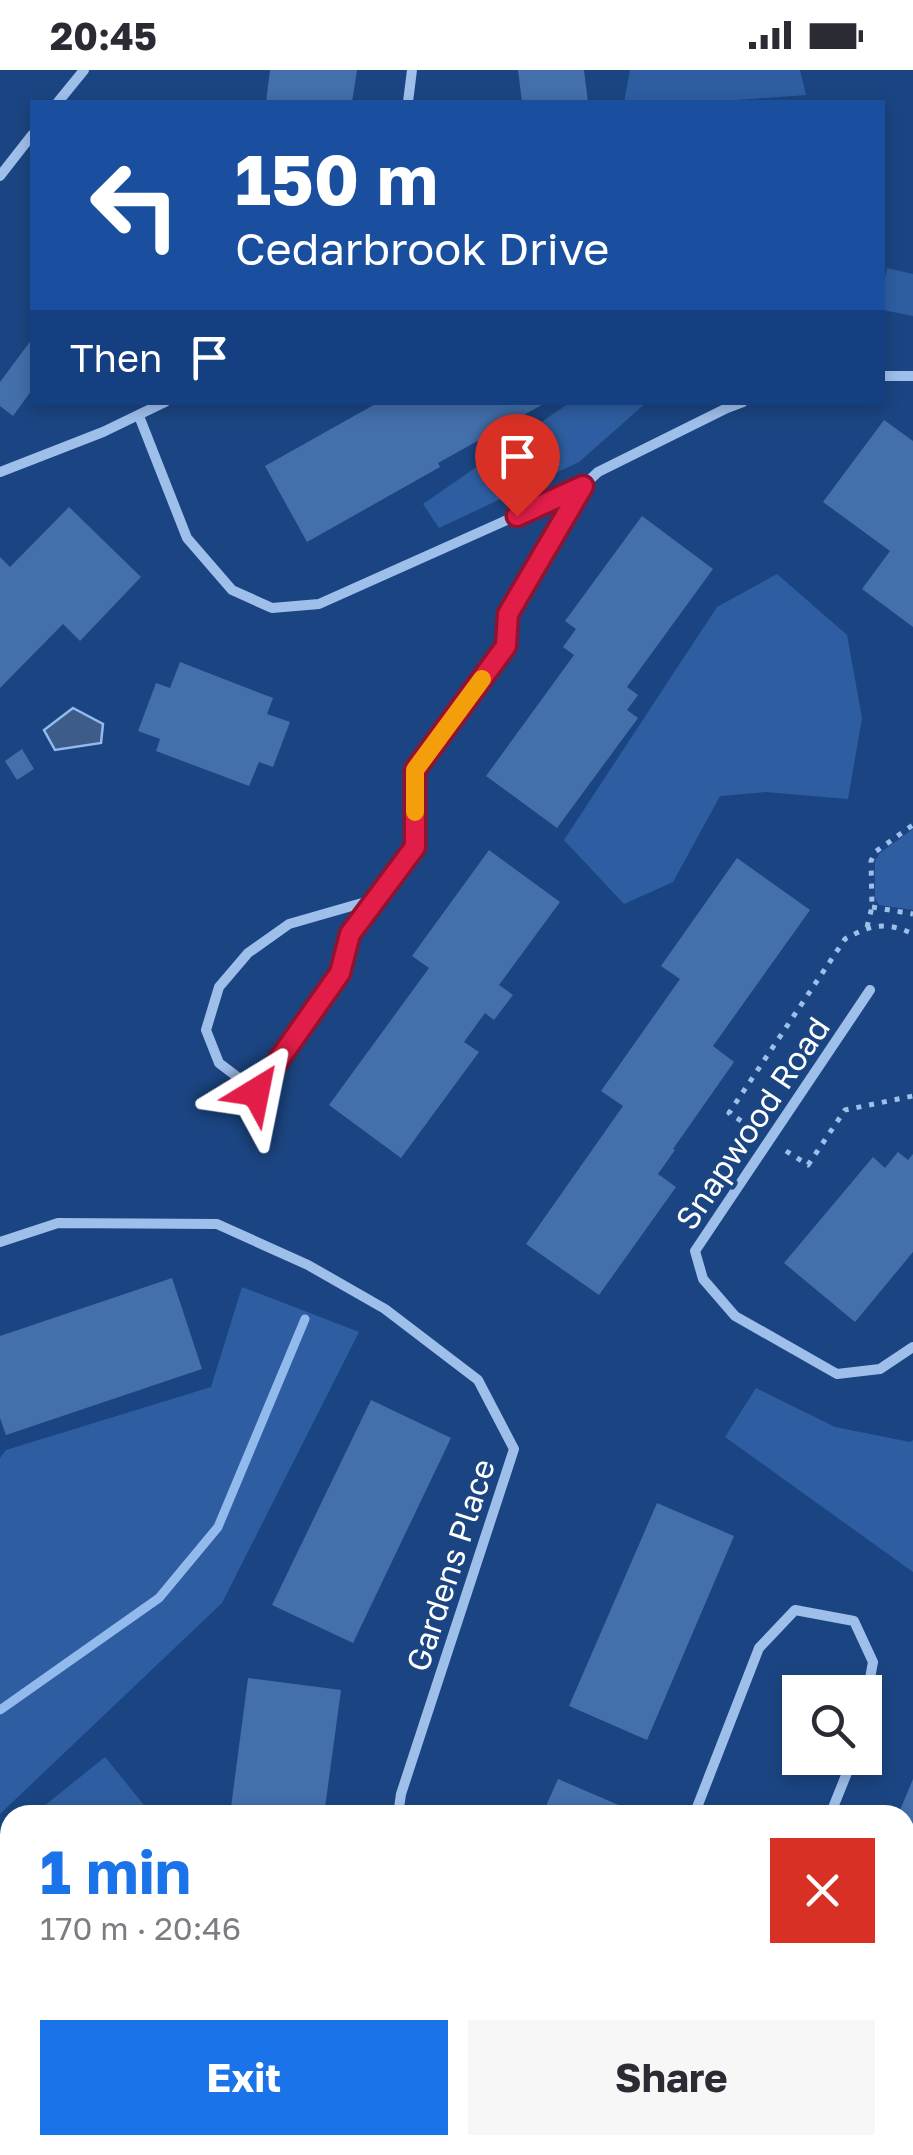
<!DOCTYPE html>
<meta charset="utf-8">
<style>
body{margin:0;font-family:"Golos Text",sans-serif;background:#f7f7f7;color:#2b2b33;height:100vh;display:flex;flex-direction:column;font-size:38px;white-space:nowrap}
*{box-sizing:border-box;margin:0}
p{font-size:32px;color:#7c7c81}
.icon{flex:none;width:55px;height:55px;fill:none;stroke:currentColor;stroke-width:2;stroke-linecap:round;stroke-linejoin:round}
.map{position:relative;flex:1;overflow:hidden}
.panel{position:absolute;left:0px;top:1735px;width:915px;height:350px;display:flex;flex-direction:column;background:#fff;border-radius:30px 30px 0 0;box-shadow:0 5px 15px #0003}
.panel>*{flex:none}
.top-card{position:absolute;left:30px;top:30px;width:855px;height:305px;border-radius:0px;box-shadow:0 5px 15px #0003;background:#1a4fa0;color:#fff;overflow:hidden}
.fabs{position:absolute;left:782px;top:1605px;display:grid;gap:20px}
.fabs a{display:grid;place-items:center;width:100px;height:100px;border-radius:0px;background:#fff;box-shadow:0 5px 15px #0003;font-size:50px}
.pin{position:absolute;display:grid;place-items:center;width:85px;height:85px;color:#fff;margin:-102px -42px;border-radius:50% 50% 50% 0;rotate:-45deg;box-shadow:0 0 10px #0007}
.pin .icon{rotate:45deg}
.me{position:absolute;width:110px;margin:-55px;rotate:35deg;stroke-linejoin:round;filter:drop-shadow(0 0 8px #0008)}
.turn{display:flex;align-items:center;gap:35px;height:210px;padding:0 40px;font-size:45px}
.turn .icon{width:130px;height:130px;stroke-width:2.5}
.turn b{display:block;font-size:70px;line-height:85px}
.then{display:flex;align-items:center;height:95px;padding:0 40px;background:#0003;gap:20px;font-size:38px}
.round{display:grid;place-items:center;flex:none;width:105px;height:105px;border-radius:0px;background:#f7f7f7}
.headline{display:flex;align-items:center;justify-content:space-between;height:170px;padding:0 40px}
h1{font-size:60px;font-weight:700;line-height:75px;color:#1a73e8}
.primary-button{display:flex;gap:20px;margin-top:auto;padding:20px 40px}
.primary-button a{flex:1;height:115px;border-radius:0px;background:#1a73e8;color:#fff;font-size:40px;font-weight:700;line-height:115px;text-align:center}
.primary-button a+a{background:#f7f7f7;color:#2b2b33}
.status{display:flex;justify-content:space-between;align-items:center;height:70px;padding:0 50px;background:#fff;direction:ltr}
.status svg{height:28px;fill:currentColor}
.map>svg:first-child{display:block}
.green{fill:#2e5ea1}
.water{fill:#3d5c89;stroke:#92baed;stroke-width:2.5}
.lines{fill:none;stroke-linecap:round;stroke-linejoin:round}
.stream{stroke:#92baed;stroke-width:9}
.building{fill:#436fab}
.path{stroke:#9fbfeb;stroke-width:5;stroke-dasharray:5 8;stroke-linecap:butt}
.street{stroke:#9fbfeb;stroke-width:10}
.route-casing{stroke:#92132f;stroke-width:25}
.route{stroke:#e11d48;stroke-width:18}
.slow{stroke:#f59e0b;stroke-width:18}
.labels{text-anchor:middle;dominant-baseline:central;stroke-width:8;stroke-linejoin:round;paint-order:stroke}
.street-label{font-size:32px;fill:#fff;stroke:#1b4582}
</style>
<div class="status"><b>20:45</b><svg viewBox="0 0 49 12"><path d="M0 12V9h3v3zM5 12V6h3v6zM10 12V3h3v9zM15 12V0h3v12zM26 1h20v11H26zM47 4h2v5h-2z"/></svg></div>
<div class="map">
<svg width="913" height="2085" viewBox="0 0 913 2085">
<rect width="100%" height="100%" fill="#1b4582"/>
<g class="green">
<polygon points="630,0 800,0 806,25 711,32 624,32"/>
<polygon points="887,198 913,204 913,246 883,240 883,219"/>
<polygon points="569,333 646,333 579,392 439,458 423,434"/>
<polygon points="777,504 847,565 862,648 848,729 766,722 720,726 673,812 624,834 564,770 717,537"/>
<polygon points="913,759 913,840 879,835 875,828 875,791 880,783"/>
<polygon points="242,1217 359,1262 222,1533 0,1744 0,1388 6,1380 211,1317"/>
<polygon points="756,1318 835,1357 910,1372 913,1370 913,1502 725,1367"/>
<polygon points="105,1687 152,1745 33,1745"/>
<polygon points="10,1763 10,1869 0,1856 0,1771"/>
<polygon points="0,1971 10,1989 10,2075 59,2075 62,2080 58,2085 0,2085"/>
</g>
<polygon class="water" points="73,638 103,654 101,673 55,680 44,660"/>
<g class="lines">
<polyline class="stream" points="0,1640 159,1528 218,1457 305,1249"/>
</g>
<g class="building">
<polygon points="270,0 357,0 352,32 266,32"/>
<polygon points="518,0 584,0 588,32 522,32"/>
<polygon points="32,269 32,320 13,346 0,336 0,312"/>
<polygon points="379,332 547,332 438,393 440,397 307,472 265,396"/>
<polygon points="884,350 913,371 913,557 862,519 890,481 823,432"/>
<polygon points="69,437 141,507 80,571 63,554 0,618 0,487 10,497"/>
<polygon points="642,446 713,499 627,617 638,625 627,640 638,648 557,758 486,706 574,585 563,577 576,559 565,551"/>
<polygon points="180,592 273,628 267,644 290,652 273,697 259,692 249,716 156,681 160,669 138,661 156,613 170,618"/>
<polygon points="22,679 34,699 17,710 5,691"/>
<polygon points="489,780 560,832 499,915 513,925 494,950 485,943 464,972 479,982 401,1088 329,1035 429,898 412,886"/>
<polygon points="737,788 810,840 713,976 734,992 673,1079 675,1080 658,1104 676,1117 599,1225 526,1174 623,1036 601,1021 680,909 661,896"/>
<polygon points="898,1082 908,1090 913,1084 913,1182 855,1252 784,1193 873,1087 885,1098"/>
<polygon points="172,1208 202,1299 6,1365 0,1348 0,1266"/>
<polygon points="371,1330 451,1368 353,1573 272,1535"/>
<polygon points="657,1433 734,1466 647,1670 569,1636"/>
<polygon points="248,1608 341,1620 324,1745 230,1745"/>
<polygon points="558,1709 642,1745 542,1745"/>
<polygon points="913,1709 913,1852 905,1849 905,1745 898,1745"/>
<polygon points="438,2075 443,2075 462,2085 433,2085"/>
</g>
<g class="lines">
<g class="path">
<polyline points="872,837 913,844"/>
<polyline points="867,857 872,837 871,791 875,782 913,755"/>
<path d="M 752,1058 L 729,1043 L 845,869 C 870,855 886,851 913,864"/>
<polyline points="786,1081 808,1095 845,1040 913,1026"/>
</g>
<g class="street">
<polyline points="58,32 84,0"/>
<polyline points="408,32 412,0"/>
<polyline points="0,106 32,65"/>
<polyline points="882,306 913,306"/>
<polyline points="139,346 187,468 232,520 272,538 319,534 583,416 598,402 727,338 743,332"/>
<polyline points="0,402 103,362 165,332"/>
<polyline points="376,829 289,854 248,883 219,917 206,960 219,993 256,1021 340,903 350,864 415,777 415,700 506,576 507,544 583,416"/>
<polyline points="870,920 695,1181 703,1209 735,1246 837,1304 880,1299 913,1277"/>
<polyline points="0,1172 58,1153 217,1154 308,1195 385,1239 478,1310 514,1379 401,1724 398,1745"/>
<polyline points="694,1745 759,1578 795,1540 854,1551 873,1592 865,1635"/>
<polyline points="830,1745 853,1688"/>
<polyline points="881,2075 896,2085"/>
<polyline points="365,2085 370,2075"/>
<polyline points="610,2085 615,2075"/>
</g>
</g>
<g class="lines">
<defs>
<polyline id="route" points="256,1022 340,903 350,864 415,777 415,700 506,576 508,544 583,416 517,446"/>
</defs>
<use href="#route" class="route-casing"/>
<use href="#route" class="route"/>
<polyline class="slow" points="415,742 415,700 482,609"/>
</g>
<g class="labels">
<g class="street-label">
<text transform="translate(752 1053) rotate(-56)">Snapwood Road</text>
<text transform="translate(450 1495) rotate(-72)">Gardens Place</text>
</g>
</g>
</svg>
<div class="fabs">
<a><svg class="icon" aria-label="search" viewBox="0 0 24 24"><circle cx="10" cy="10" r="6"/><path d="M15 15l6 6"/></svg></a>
</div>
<div class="pin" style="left:517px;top:446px;background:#d93025"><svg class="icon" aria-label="arrive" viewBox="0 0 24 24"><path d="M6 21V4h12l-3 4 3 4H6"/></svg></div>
<svg class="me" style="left:256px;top:1022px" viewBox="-20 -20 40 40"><path d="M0-17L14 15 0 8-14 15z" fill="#e11d48" stroke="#fff" stroke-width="4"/></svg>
<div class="top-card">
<div class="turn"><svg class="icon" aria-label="left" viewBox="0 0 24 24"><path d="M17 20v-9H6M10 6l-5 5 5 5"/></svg><div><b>150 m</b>Cedarbrook Drive</div></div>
<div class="then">Then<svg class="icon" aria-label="arrive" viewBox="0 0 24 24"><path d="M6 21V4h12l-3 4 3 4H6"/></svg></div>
</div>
<section class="panel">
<div class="headline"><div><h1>1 min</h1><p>170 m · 20:46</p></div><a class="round" style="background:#d93025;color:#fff"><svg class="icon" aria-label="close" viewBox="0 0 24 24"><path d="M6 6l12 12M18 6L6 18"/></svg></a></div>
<div class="primary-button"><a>Exit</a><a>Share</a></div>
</section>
</div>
